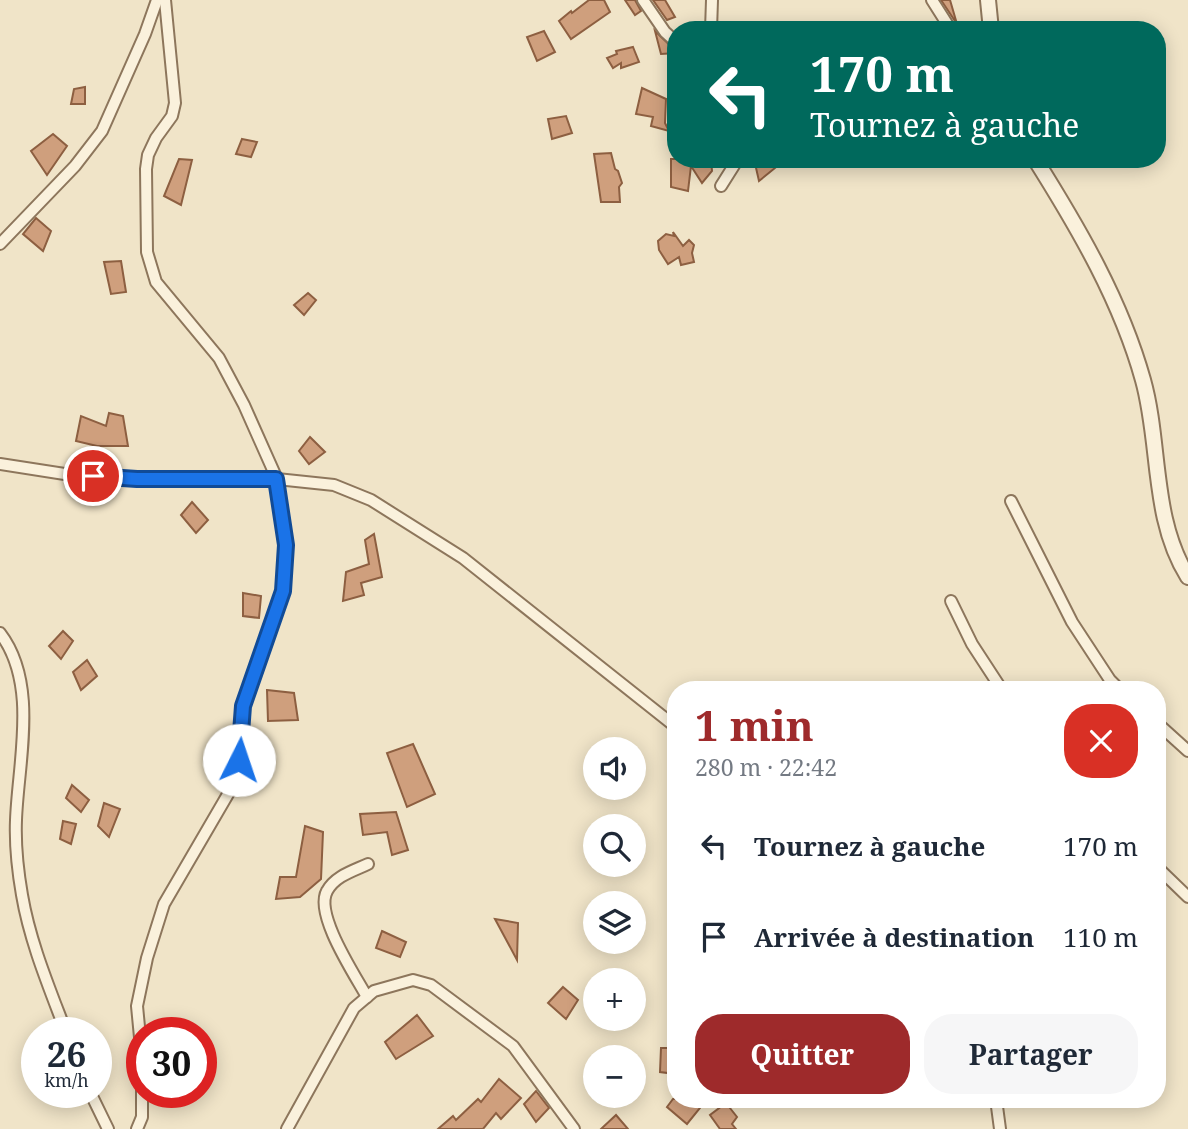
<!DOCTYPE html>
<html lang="fr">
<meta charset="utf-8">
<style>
body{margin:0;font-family:"Noto Serif",serif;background:#f6f6f7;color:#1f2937;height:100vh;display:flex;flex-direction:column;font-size:26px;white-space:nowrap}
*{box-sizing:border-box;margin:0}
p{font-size:23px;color:#747a83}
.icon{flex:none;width:38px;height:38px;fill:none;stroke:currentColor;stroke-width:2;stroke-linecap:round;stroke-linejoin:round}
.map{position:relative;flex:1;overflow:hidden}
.panel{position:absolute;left:667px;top:681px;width:499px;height:427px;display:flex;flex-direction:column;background:#fff;border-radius:28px;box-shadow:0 4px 18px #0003}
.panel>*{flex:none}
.top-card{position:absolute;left:667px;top:21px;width:499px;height:147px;border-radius:28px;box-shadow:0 4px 18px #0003;background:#00695c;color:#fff;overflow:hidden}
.controls{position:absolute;left:583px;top:737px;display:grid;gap:14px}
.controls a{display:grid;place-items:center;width:63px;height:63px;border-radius:50%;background:#fff;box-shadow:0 4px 18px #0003;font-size:35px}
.speed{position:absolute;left:21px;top:1017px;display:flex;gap:14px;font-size:35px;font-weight:700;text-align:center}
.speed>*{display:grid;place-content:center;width:91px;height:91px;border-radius:50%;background:#fff;box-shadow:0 4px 18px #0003;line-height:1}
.speed small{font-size:18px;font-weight:400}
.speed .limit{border:10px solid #d22;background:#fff;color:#111}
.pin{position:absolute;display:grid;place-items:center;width:60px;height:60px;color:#fff;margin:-30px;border:4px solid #fff;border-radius:50%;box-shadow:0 2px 7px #0007}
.me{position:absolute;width:77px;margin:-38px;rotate:4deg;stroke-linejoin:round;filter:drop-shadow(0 0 5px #0008)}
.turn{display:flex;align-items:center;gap:24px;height:147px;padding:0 28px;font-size:32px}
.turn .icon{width:91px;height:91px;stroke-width:2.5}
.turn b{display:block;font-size:49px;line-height:60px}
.round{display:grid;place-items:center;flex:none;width:74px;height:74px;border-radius:28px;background:#f6f6f7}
.summary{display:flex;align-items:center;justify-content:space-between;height:119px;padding:0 28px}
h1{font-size:42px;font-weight:700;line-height:52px;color:#9e2a2b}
.button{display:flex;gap:14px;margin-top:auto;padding:14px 28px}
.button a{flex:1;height:80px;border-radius:28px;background:#9e2a2b;color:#fff;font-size:28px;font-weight:700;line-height:80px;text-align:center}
.button a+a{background:#f6f6f7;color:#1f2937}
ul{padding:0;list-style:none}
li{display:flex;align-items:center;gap:21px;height:91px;padding:0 28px}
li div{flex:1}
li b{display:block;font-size:26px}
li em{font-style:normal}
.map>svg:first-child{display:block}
.building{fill:#cf9f7d;stroke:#8d5f41;stroke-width:2}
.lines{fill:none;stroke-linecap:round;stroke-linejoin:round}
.minor-casing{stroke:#8d765c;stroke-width:14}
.tertiary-casing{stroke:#8d765c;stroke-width:18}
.minor{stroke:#faf1dc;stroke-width:10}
.tertiary{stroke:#faf1dc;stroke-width:14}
.route-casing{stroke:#114b97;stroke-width:18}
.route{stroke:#1a73e8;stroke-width:12}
</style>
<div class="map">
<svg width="1188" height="1129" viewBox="0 0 1188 1129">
<rect width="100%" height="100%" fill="#f0e4c8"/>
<g class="building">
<polygon points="589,0 604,0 610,12 571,39 559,21 571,11 572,13"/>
<polygon points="625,0 635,0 641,11 635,15"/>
<polygon points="653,0 665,0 675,17 667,20"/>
<polygon points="941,0 950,0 957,24"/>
<polygon points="544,31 555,52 537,61 527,37"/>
<polygon points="655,31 676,51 676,53 661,54"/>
<polygon points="633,47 639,62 621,68 621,63 613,68 607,58 617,54 616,51"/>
<polygon points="85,87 85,104 71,104 74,89"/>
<polygon points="642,88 666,99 665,123 669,131 651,126 653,117 636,114"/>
<polygon points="566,116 572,133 552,139 548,119"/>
<polygon points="53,134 67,146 47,175 31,151"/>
<polygon points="242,139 257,142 251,157 236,154"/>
<polygon points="611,153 615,169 618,171 622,183 619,187 620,202 601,202 594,154"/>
<polygon points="179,159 192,160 181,205 164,196"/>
<polygon points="671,159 711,159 712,171 702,183 691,166 688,191 671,187"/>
<polygon points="754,159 786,159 759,181"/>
<polygon points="36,218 51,231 43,251 23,234"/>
<polygon points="673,232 683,246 689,240 694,245 692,253 694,262 681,265 679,257 668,264 659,250 658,241 666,234 674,236"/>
<polygon points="121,261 126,292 111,294 104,262"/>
<polygon points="308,293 316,300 304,315 294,305"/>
<polygon points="109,413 123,416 128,446 97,446 76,441 81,416 106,426"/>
<polygon points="310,437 325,452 309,464 299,451"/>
<polygon points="192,502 208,520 196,533 181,515"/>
<polygon points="374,534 382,577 361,583 364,595 343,601 346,572 369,564 365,540"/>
<polygon points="243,593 261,596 259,618 243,616"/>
<polygon points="63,631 73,641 61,659 49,646"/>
<polygon points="87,660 97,676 81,690 73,672"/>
<polygon points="267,690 294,693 298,720 268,721"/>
<polygon points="413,744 435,794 407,807 387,753"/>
<polygon points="72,785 89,800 81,812 66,798"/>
<polygon points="104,803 120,809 109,837 98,826"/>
<polygon points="396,812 408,850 392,855 387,832 363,835 360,814"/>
<polygon points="63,821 76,824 71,844 60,839"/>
<polygon points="305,826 323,832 321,879 300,897 276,899 280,877 296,877"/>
<polygon points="495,919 518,923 517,960"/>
<polygon points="382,931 406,942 400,957 376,948"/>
<polygon points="563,987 578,1000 566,1019 548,1003"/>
<polygon points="417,1015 433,1036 396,1059 385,1042"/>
<polygon points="661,1048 676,1048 676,1074 660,1072"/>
<polygon points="499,1079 521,1098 501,1119 496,1113 483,1129 438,1129 453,1116 456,1120 478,1099 481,1102"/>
<polygon points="536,1091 549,1108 536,1122 524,1104"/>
<polygon points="673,1099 697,1099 694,1103 700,1108 687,1124 667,1107"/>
<polygon points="726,1103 737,1117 732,1124 736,1129 720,1129 710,1115"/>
<polygon points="616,1115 628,1129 601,1129"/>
</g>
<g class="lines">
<defs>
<g id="minor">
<polyline points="643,0 665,32 676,42"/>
<polyline points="932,0 951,30"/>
<polyline points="711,30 712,0"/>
<polyline points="721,186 738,159"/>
<polyline points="0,244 75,166 102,131 145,34 157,0"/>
<polyline points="0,464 71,475 137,479 277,479 334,485 371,500 463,558 676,727"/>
<polyline points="1011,501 1072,622 1110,680 1120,690"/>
<polyline points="951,601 972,644 1002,690"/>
<path d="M 0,633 C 39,684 18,762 16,820 C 15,844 18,872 22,895 C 30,942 49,987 66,1032"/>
<polyline points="1157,723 1188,751"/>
<polyline points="1157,867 1188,897"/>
<path d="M 367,997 C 355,975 314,914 327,891 C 335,876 353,871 368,864"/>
<polyline points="142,1058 137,1006 147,958 164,904 231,789 239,760 243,706 283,591 286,545 277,479 244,405 219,358 156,282 147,252 146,169 148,155 156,138 172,116 175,103 165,0"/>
<polyline points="90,1092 108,1129"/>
<polyline points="996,1099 1000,1129"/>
<polyline points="137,1129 142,1117 142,1090"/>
<polyline points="287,1129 354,1008 374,991 413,980 431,985 513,1046 574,1129"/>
</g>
<g id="tertiary">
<polyline points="988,0 991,30"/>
<path d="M 1035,159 C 1079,229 1121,301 1143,380 C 1161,444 1151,518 1188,577"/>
</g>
</defs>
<use href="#minor" class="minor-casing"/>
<use href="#tertiary" class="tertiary-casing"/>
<use href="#minor" class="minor"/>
<use href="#tertiary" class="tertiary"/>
</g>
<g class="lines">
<defs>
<polyline id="route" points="93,476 137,479 276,479 286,545 283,591 243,706 239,760"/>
</defs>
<use href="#route" class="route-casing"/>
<use href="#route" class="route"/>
</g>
</svg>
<div class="controls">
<a><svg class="icon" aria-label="sound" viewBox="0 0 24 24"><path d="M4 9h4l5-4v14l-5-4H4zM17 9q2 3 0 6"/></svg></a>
<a><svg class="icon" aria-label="search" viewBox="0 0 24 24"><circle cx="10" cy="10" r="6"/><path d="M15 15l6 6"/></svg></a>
<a><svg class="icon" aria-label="layers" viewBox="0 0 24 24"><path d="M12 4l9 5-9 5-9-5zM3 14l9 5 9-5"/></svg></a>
<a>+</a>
<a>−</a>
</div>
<div class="speed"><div>26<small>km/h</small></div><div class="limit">30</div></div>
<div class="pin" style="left:93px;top:476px;background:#d93025"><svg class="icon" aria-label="arrive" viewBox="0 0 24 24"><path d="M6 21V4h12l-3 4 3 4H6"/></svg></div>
<svg class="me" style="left:239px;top:760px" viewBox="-20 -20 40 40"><circle r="19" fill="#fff"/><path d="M0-13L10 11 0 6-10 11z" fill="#1a73e8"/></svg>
<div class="top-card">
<div class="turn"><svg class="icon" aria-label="left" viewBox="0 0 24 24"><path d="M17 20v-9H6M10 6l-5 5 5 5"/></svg><div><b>170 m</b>Tournez à gauche</div></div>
</div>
<section class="panel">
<div class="summary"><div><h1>1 min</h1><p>280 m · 22:42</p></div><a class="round" style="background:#d93025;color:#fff"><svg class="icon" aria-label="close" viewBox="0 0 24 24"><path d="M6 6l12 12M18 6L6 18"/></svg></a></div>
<ul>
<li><svg class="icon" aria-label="left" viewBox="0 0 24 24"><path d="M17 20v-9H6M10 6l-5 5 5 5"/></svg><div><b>Tournez à gauche</b></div><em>170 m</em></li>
<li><svg class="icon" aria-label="arrive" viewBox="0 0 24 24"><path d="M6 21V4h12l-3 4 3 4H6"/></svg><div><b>Arrivée à destination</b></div><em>110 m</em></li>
</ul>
<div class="button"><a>Quitter</a><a>Partager</a></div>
</section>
</div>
